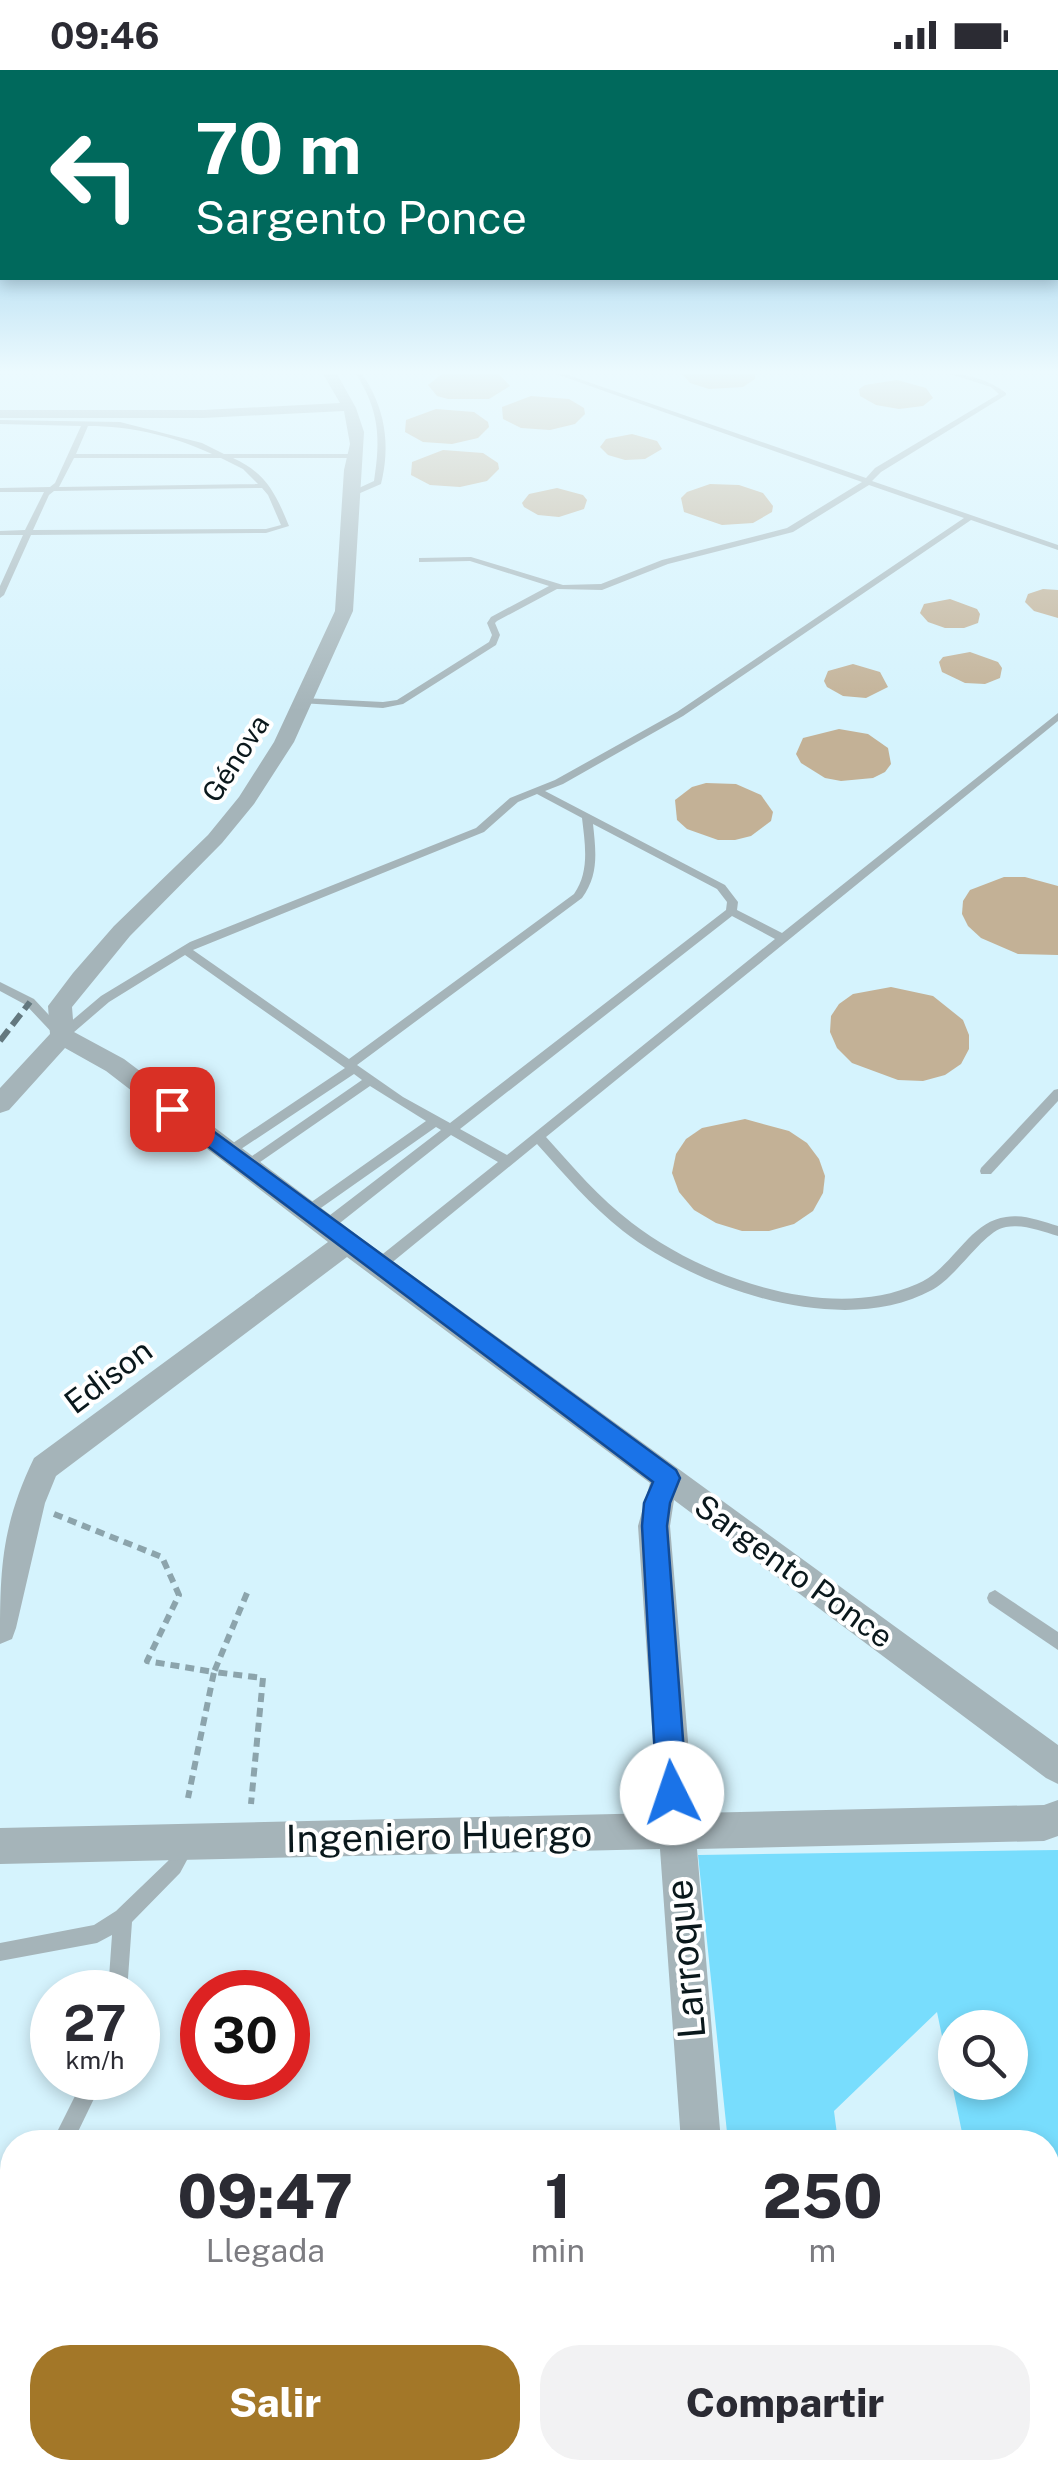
<!DOCTYPE html>
<html lang="es">
<meta charset="utf-8">
<style>
body{margin:0;font-family:"Public Sans",sans-serif;background:#f2f2f3;color:#2b2b33;height:100vh;display:flex;flex-direction:column;font-size:38px;white-space:nowrap}
*{box-sizing:border-box;margin:0}
p{font-size:32px;color:#7c7c81}
.icon{flex:none;width:55px;height:55px;fill:none;stroke:currentColor;stroke-width:2;stroke-linecap:round;stroke-linejoin:round}
.map{position:relative;flex:1;overflow:hidden}
.drawer{position:absolute;left:0px;top:2060px;width:1060px;height:350px;display:flex;flex-direction:column;background:#fff;border-radius:40px 40px 0 0;box-shadow:0 5px 15px #0003}
.drawer>*{flex:none}
.hud{position:absolute;left:0px;top:0px;width:1060px;height:210px;box-shadow:0 5px 15px #0003;background:#00695c;color:#fff;overflow:hidden}
.fabs{position:absolute;left:938px;top:1940px;display:grid;gap:20px}
.fabs a{display:grid;place-items:center;width:90px;height:90px;border-radius:50%;background:#fff;box-shadow:0 5px 15px #0003;font-size:50px}
.speed{position:absolute;left:30px;top:1900px;display:flex;gap:20px;font-size:50px;font-weight:700;text-align:center}
.speed>*{display:grid;place-content:center;width:130px;height:130px;border-radius:50%;background:#fff;box-shadow:0 5px 15px #0003;line-height:1}
.speed small{font-size:25px;font-weight:400}
.speed .limit{border:15px solid #d22;background:#fff;color:#111}
.pin{position:absolute;display:grid;place-items:center;width:85px;height:85px;color:#fff;margin:-42px;border-radius:20px;box-shadow:0 5px 15px #0006}
.me{position:absolute;width:110px;margin:-55px;rotate:356deg;stroke-linejoin:round;filter:drop-shadow(0 0 8px #0008)}
.turn{display:flex;align-items:center;gap:35px;height:210px;padding:0 30px;font-size:45px}
.turn .icon{width:130px;height:130px;stroke-width:2.5}
.turn b{display:block;font-size:70px;line-height:85px}
.eta{display:flex;justify-content:space-evenly;align-items:center;height:170px;text-align:center}
.eta b{font-size:60px;font-weight:800;line-height:70px}
.button{display:flex;gap:20px;margin-top:auto;padding:20px 30px}
.button a{flex:1;height:115px;border-radius:40px;background:#a37728;color:#fff;font-size:40px;font-weight:800;line-height:115px;text-align:center}
.button a+a{background:#f2f2f3;color:#2b2b33}
.status{display:flex;justify-content:space-between;align-items:center;height:70px;padding:0 50px;background:#fff;direction:ltr}
.status svg{height:28px;fill:currentColor}
.map>svg:first-child{display:block}
.green{fill:#78ddfd;fill-rule:evenodd}
.building{fill:#c3b196}
.lines{fill:none;stroke-linecap:round;stroke-linejoin:round}
.path{stroke:#8ca4ac;stroke-width:6;stroke-dasharray:9 6;stroke-linecap:butt}
.lane{fill:#a5b4b9;fill-rule:evenodd}
.street{fill:#a5b4b9;fill-rule:evenodd}
.rail{stroke:#63787f;stroke-width:6;stroke-dasharray:14 6;stroke-linecap:butt}
.route{fill:#1a73e8;stroke:#114b97;stroke-width:2.5}
.labels{text-anchor:middle;dominant-baseline:central;stroke-width:8;stroke-linejoin:round;paint-order:stroke}
.far-street-label{font-size:28px;fill:#0a181c;stroke:#fff}
.street-label{font-size:32px;fill:#0a181c;stroke:#fff}
.near-street-label{font-size:38px;fill:#0a181c;stroke:#fff}
</style>
<div class="status"><b>09:46</b><svg viewBox="0 0 49 12"><path d="M0 12V9h3v3zM5 12V6h3v6zM10 12V3h3v9zM15 12V0h3v12zM26 1h20v11H26zM47 4h2v5h-2z"/></svg></div>
<div class="map">
<svg width="1058" height="2410" viewBox="0 0 1058 2410">
<rect width="100%" height="100%" fill="#d5f3fd"/>
<g class="green">
<path d="M 1058,1780 L 1058,2137 L 1048,2137 L 1048,2072 L 964,2072 L 937,1942 L 834,2041 L 838,2072 L 728,2072 L 698,1785 ZM 955,1958 L 1010,1958 L 1010,2012 L 955,2012 Z"/>
<polygon points="761,2398 1015,2398 1018,2410 762,2410"/>
</g>
<g class="building">
<polygon points="442,304 499,304 510,316 489,329 448,329 437,326 428,315"/>
<polygon points="682,304 755,304 755,309 743,317 709,319 690,313"/>
<polygon points="897,310 926,318 933,328 923,336 899,339 876,335 860,326 859,319 865,315"/>
<polygon points="531,326 569,329 584,338 585,344 575,354 550,360 521,358 503,349 502,337"/>
<polygon points="436,339 474,342 488,352 489,357 478,368 452,374 423,372 405,362 406,350"/>
<polygon points="632,364 657,371 662,379 645,389 625,390 608,385 600,377 606,369"/>
<polygon points="443,380 483,383 498,393 499,399 487,411 460,417 430,415 411,405 412,392"/>
<polygon points="710,414 739,415 763,423 773,436 772,442 753,453 722,455 684,442 681,428 687,422"/>
<polygon points="557,418 583,425 587,430 584,439 559,447 538,445 524,437 522,433 529,424"/>
<polygon points="1043,519 1058,520 1058,548 1034,541 1025,532 1028,524"/>
<polygon points="950,529 977,539 980,544 978,553 964,558 945,558 928,552 920,543 924,534"/>
<polygon points="970,582 998,592 1002,598 1000,608 985,614 965,613 942,602 939,592 943,587"/>
<polygon points="853,594 880,602 888,617 866,628 843,626 827,617 824,611 828,601"/>
<polygon points="839,659 868,664 888,678 891,694 885,702 873,708 841,711 825,708 801,693 796,684 803,668"/>
<polygon points="706,713 736,714 761,725 773,742 771,751 751,766 735,770 718,770 687,759 677,750 675,730 692,717"/>
<polygon points="1004,807 1025,807 1058,816 1058,885 1018,884 981,868 968,856 962,844 963,831 970,820"/>
<polygon points="891,917 933,926 963,950 969,965 969,979 961,994 945,1005 923,1011 898,1010 852,993 837,978 830,962 831,946 839,934 853,924"/>
<polygon points="745,1049 789,1061 807,1073 819,1089 825,1106 823,1123 813,1141 794,1154 769,1161 742,1161 716,1153 694,1140 679,1122 672,1103 676,1084 686,1069 702,1058"/>
</g>
<g class="lines">
<g class="path">
<polyline points="54,1444 162,1487 179,1525 147,1591 214,1602 188,1728"/>
<polyline points="247,1523 214,1602 263,1608 251,1734"/>
</g>
<g class="lane">
<path d="M 356,304 L 362,304 C 385,337 391,375 381,414 L 351,427 L 348,427 L 348,423 L 374,411 C 381,368 379,340 356,304 Z"/>
<path d="M 556,304 L 565,304 L 866,408 L 875,398 L 999,324 L 991,317 L 950,304 C 969,304 991,311 1006,323 L 1006,325 L 881,402 L 872,411 L 1058,475 L 1058,480 L 971,450 L 683,646 L 563,714 L 545,721 L 725,815 L 738,832 L 737,840 L 782,863 L 1058,643 L 1058,651 L 546,1067 C 573,1097 599,1128 632,1153 C 703,1208 830,1253 917,1214 C 953,1199 968,1152 1006,1147 C 1023,1144 1041,1151 1058,1156 L 1058,1166 C 1041,1161 1023,1154 1006,1157 C 984,1160 957,1207 932,1220 C 842,1269 698,1219 623,1161 C 591,1136 564,1104 537,1074 L 384,1199 L 374,1199 L 372,1195 L 374,1191 L 498,1092 L 451,1065 L 331,1160 L 321,1160 L 319,1156 L 321,1152 L 441,1060 L 436,1057 L 308,1147 L 301,1142 L 303,1138 L 426,1051 L 370,1016 L 247,1101 L 241,1096 L 242,1093 L 362,1010 L 354,1004 L 229,1087 L 223,1082 L 224,1079 L 345,998 L 185,885 L 109,932 L 66,969 L 58,969 L 26,935 L 0,921 L 0,912 L 34,929 L 62,959 L 101,926 L 190,872 L 476,758 L 510,728 L 555,710 L 677,642 L 964,448 L 869,415 L 793,462 L 668,494 L 602,520 L 557,519 L 497,551 L 495,553 L 500,565 L 496,575 L 403,634 L 383,638 L 300,633 L 298,631 L 303,628 L 383,632 L 397,630 L 489,572 L 492,565 L 487,553 L 491,547 L 549,516 L 470,491 L 422,492 L 419,492 L 419,488 L 471,487 L 563,515 L 601,514 L 662,490 L 787,458 L 862,412 ZM 537,724 L 582,748 C 585,774 590,801 574,824 L 349,989 L 193,880 L 484,762 L 518,732 ZM 593,754 L 717,819 L 727,832 L 726,840 L 450,1053 L 403,1027 L 357,995 L 582,828 C 599,805 596,782 593,754 ZM 732,846 L 775,869 L 507,1085 L 460,1059 Z"/>
<path d="M 0,350 L 120,352 L 202,373 L 224,384 L 357,384 L 361,386 L 357,388 L 233,388 C 266,403 276,424 289,456 L 266,463 L 31,465 L 4,525 L 0,528 L 0,516 L 23,465 L 0,465 L 0,461 L 25,460 L 44,422 L 0,422 L 0,418 L 50,417 L 55,413 L 81,356 L 0,354 ZM 88,356 C 130,356 174,366 212,384 L 76,384 ZM 74,388 L 221,388 L 243,399 L 258,414 L 59,417 ZM 262,418 L 268,425 L 281,455 L 266,459 L 33,460 L 49,425 L 54,421 Z"/>
<polygon points="1058,1019 1058,1031 991,1104 981,1104 980,1101 981,1098 1054,1020"/>
<polygon points="995,1520 1058,1562 1058,1580 989,1533 987,1528 989,1523"/>
<polygon points="185,1768 191,1771 194,1777 180,1803 132,1852 127,1922 108,1922 112,1865 97,1873 0,1891 0,1873 94,1855 116,1841 168,1791 179,1771"/>
<polygon points="84,2008 104,2008 73,2072 52,2072"/>
<path d="M 12,2136 C 13,2152 17,2172 0,2179 C 0,2163 0,2143 12,2136 Z"/>
</g>
<g class="street">
<path d="M 323,304 L 337,304 L 356,338 L 364,362 L 353,541 L 294,672 L 254,734 L 222,773 L 130,866 L 72,937 L 74,962 L 124,989 L 357,1165 L 1058,1675 L 1058,1714 L 1046,1708 L 674,1430 L 670,1456 L 694,1743 L 1044,1735 L 1058,1730 L 1058,1766 L 1044,1771 L 697,1779 L 721,2072 L 681,2072 L 660,1779 L 0,1794 L 0,1758 L 658,1743 L 638,1456 L 650,1413 L 347,1187 L 56,1406 L 45,1433 L 16,1558 L 12,1569 L 0,1574 C 0,1499 1,1457 34,1388 L 328,1172 L 106,1001 L 65,978 L 9,1040 L 0,1043 L 0,1018 L 50,964 L 48,936 L 73,903 L 114,856 L 208,765 L 239,727 L 274,672 L 335,541 L 344,400 L 350,374 L 344,341 L 203,348 L 0,348 L 0,340 L 203,340 L 340,333 Z"/>
<polygon points="705,2398 751,2398 752,2410 706,2410"/>
</g>
<polyline class="rail" points="0,971 30,932"/>
</g>
<linearGradient id="sky" x2="0" y2="1"><stop stop-color="#65b4e0"/><stop offset="0.47" stop-color="#ecfafe"/><stop offset="1" stop-color="#ecfafe" stop-opacity="0"/></linearGradient>
<rect width="1058" height="641" fill="url(#sky)"/>
<polygon class="route" points="172,1031 676,1400 680,1408 670,1433 667,1456 687,1723 682,1734 672,1738 662,1734 657,1723 642,1456 644,1433 653,1412 165,1044 162,1039"/>
<g class="labels">
<g class="far-street-label">
<text transform="translate(235 688) rotate(-57)">Génova</text>
</g>
<g class="street-label">
<text transform="translate(108 1306) rotate(-37)">Edison</text>
<text transform="translate(794 1501) rotate(36)">Sargento Ponce</text>
</g>
<g class="near-street-label">
<text transform="translate(439 1766) rotate(-1)">Ingeniero Huergo</text>
<text transform="translate(685 1889) rotate(-95)">Larroque</text>
</g>
</g>
</svg>
<div class="fabs">
<a><svg class="icon" aria-label="search" viewBox="0 0 24 24"><circle cx="10" cy="10" r="6"/><path d="M15 15l6 6"/></svg></a>
</div>
<div class="speed"><div>27<small>km/h</small></div><div class="limit">30</div></div>
<div class="pin" style="left:172px;top:1039px;background:#d93025"><svg class="icon" aria-label="arrive" viewBox="0 0 24 24"><path d="M6 21V4h12l-3 4 3 4H6"/></svg></div>
<svg class="me" style="left:672px;top:1723px" viewBox="-20 -20 40 40"><circle r="19" fill="#fff"/><path d="M0-13L10 11 0 6-10 11z" fill="#1a73e8"/></svg>
<div class="hud">
<div class="turn"><svg class="icon" aria-label="left" viewBox="0 0 24 24"><path d="M17 20v-9H6M10 6l-5 5 5 5"/></svg><div><b>70 m</b>Sargento Ponce</div></div>
</div>
<section class="drawer">
<div class="eta">
<div><b>09:47</b><p>Llegada</p></div>
<div><b>1</b><p>min</p></div>
<div><b>250</b><p>m</p></div>
</div>
<div class="button"><a>Salir</a><a>Compartir</a></div>
</section>
</div>
